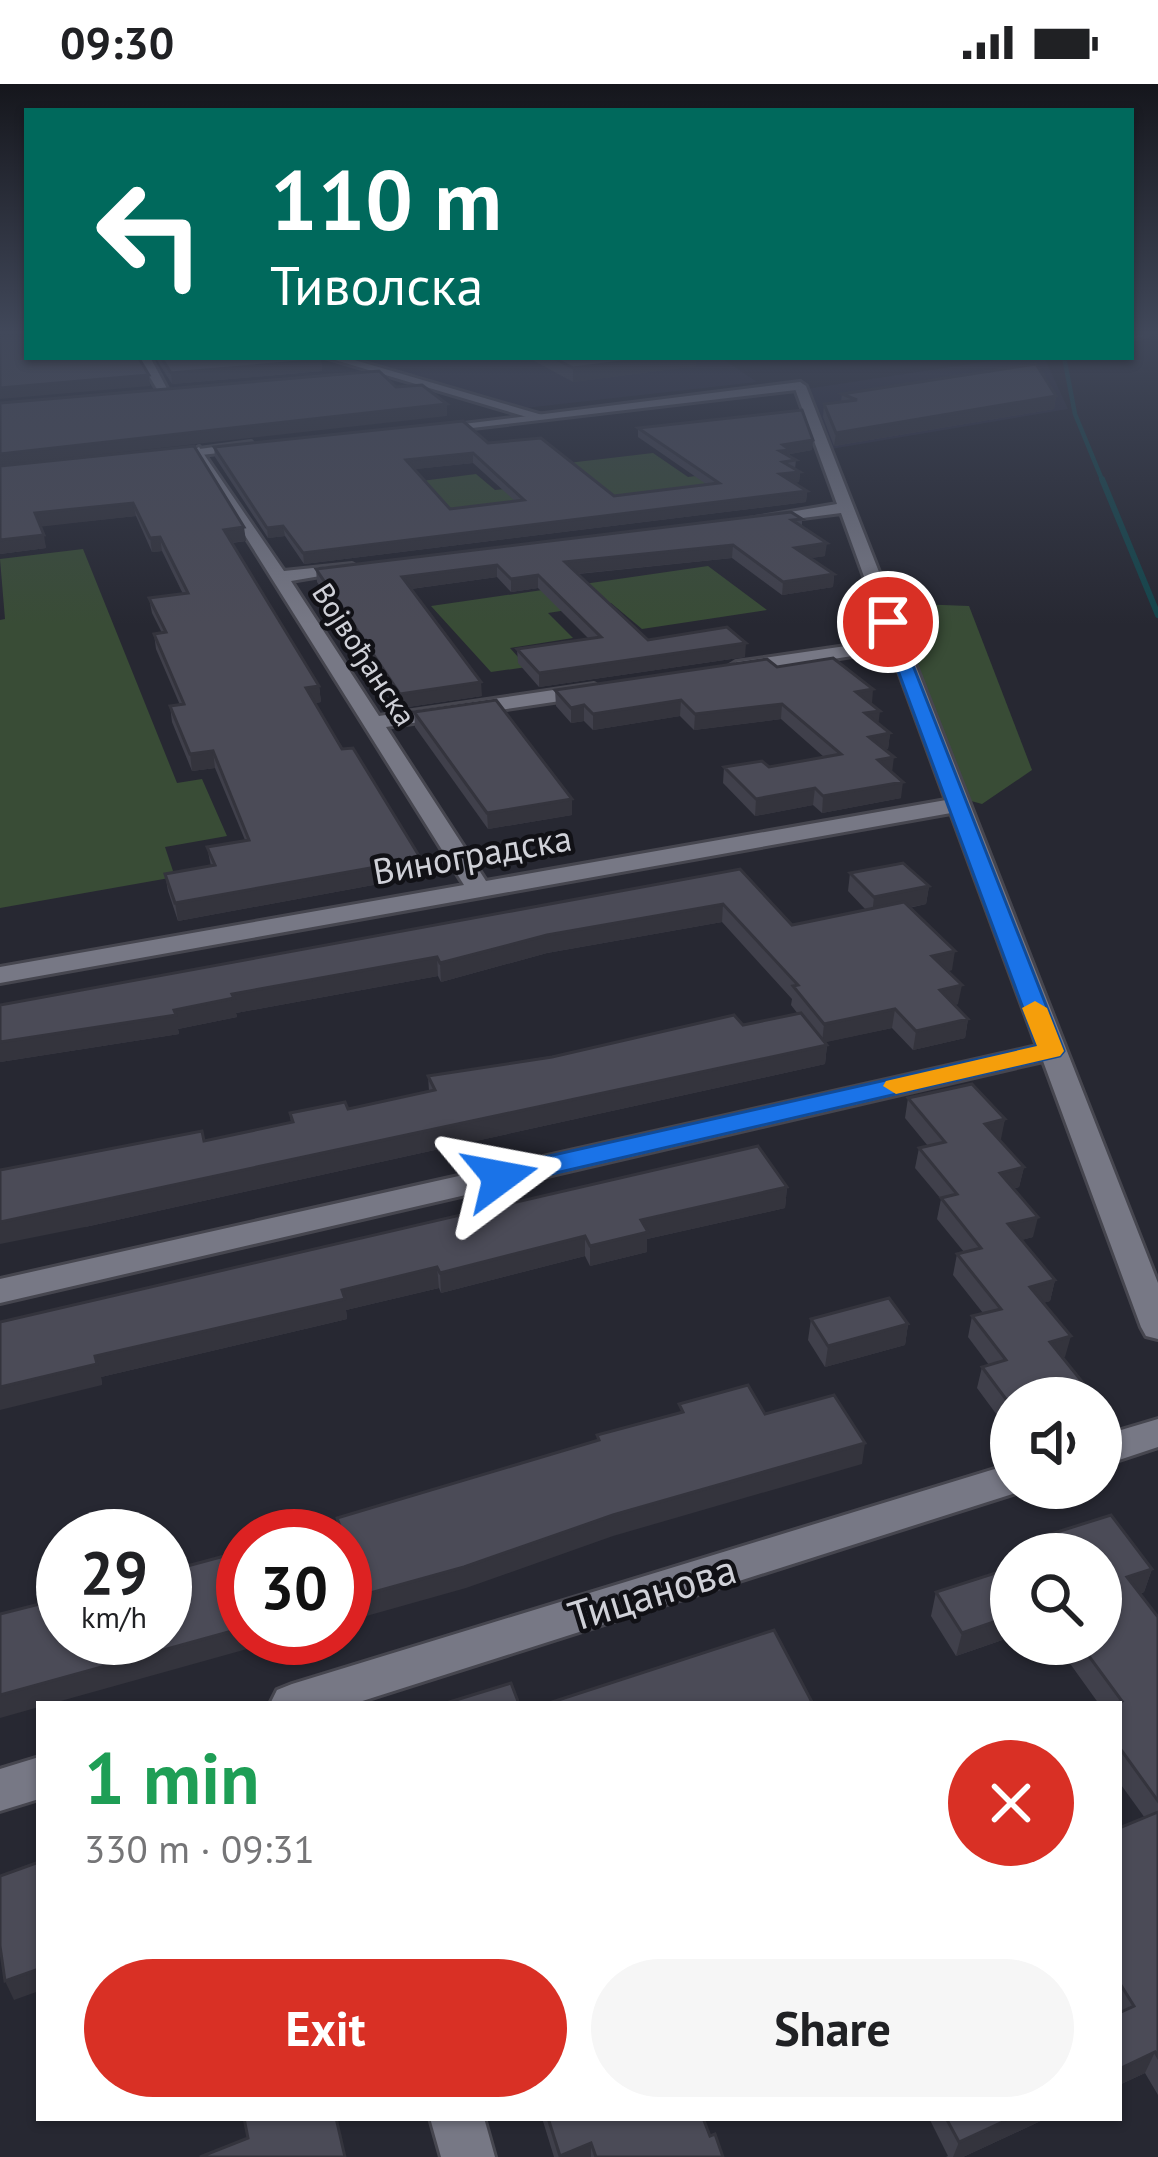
<!DOCTYPE html>
<meta charset="utf-8">
<style>
body{margin:0;font-family:"PT Sans",sans-serif;background:#f6f6f6;color:#202124;height:100vh;display:flex;flex-direction:column;font-size:45px;white-space:nowrap}
*{box-sizing:border-box;margin:0}
p{font-size:39px;color:#757577}
.icon{flex:none;width:66px;height:66px;fill:none;stroke:currentColor;stroke-width:2;stroke-linecap:round;stroke-linejoin:round}
.map{position:relative;flex:1;overflow:hidden}
.sheet{position:absolute;left:36px;top:1617px;width:1086px;height:420px;display:flex;flex-direction:column;background:#fff;border-radius:0px;box-shadow:0 3px 9px #0004}
.sheet>*{flex:none}
.top-card{position:absolute;left:24px;top:24px;width:1110px;height:252px;border-radius:0px;box-shadow:0 3px 9px #0004;background:#00695c;color:#fff;overflow:hidden}
.controls{position:absolute;left:990px;top:1293px;display:grid;gap:24px}
.controls a{display:grid;place-items:center;width:132px;height:132px;border-radius:50%;background:#fff;box-shadow:0 3px 9px #0004;font-size:60px}
.speed{position:absolute;left:36px;top:1425px;display:flex;gap:24px;font-size:60px;font-weight:700;text-align:center}
.speed>*{display:grid;place-content:center;width:156px;height:156px;border-radius:50%;background:#fff;box-shadow:0 3px 9px #0004;line-height:1}
.speed small{font-size:30px;font-weight:400}
.speed .limit{border:18px solid #d22;background:#fff;color:#111}
.pin{position:absolute;display:grid;place-items:center;width:102px;height:102px;color:#fff;margin:-51px;border:6px solid #fff;border-radius:50%;box-shadow:0 3px 12px #0007}
.me{position:absolute;width:132px;margin:-66px;rotate:77deg;stroke-linejoin:round;filter:drop-shadow(0 0 9px #0008)}
.turn{display:flex;align-items:center;gap:42px;height:252px;padding:0 48px;font-size:54px}
.turn .icon{width:156px;height:156px;stroke-width:2.5}
.turn b{display:block;font-size:84px;line-height:102px}
.round{display:grid;place-items:center;flex:none;width:126px;height:126px;border-radius:63px;background:#f6f6f6}
.overview{display:flex;align-items:center;justify-content:space-between;height:204px;padding:0 48px}
h1{font-size:72px;font-weight:800;line-height:90px;color:#1e9e55}
.button{display:flex;gap:24px;margin-top:auto;padding:24px 48px}
.button a{flex:1;height:138px;border-radius:72px;background:#d93025;color:#fff;font-size:48px;font-weight:800;line-height:138px;text-align:center}
.button a+a{background:#f6f6f6;color:#202124}
.status{display:flex;justify-content:space-between;align-items:center;height:84px;padding:0 60px;background:#fff;direction:ltr}
.status svg{height:33px;fill:currentColor}
.map>svg:first-child{display:block}
.built{fill:#2e2e3f}
.green{fill:#394c36}
.lines{fill:none;stroke-linecap:round;stroke-linejoin:round}
.stream-far1{stroke:#14454b;stroke-width:4.5}
.stream{stroke:#14454b;stroke-width:6}
.minor-casing{stroke:#46464f;stroke-width:6}
.secondary-casing{stroke:#46464f;stroke-width:6}
.minor{fill:#777885;fill-rule:evenodd}
.secondary{fill:#777885;fill-rule:evenodd}
.wall{fill:#40404b;fill-rule:evenodd}
.shaded-wall{fill:#34343d}
.building{fill:#4b4b57;stroke:#34343d;stroke-width:3;fill-rule:evenodd}
.route{fill:#1a73e8;stroke:#114b97;stroke-width:3}
.slow{fill:#f59e0b}
.labels{text-anchor:middle;dominant-baseline:central;stroke-width:9;stroke-linejoin:round;paint-order:stroke}
.far-street-label{font-size:30px;fill:#d0d1d8;stroke:#111116}
.street-label{font-size:36px;fill:#d0d1d8;stroke:#111116}
.near-street-label{font-size:42px;fill:#d0d1d8;stroke:#111116}
</style>
<div class="status"><b>09:30</b><svg viewBox="0 0 49 12"><path d="M0 12V9h3v3zM5 12V6h3v6zM10 12V3h3v9zM15 12V0h3v12zM26 1h20v11H26zM47 4h2v5h-2z"/></svg></div>
<div class="map">
<svg width="1158" height="2073" viewBox="0 0 1158 2073">
<rect width="100%" height="100%" fill="#272832"/>
<g class="built">
<polygon points="349,273 720,273 757,298 525,324"/>
<polygon points="1016,273 1044,273 1068,325 831,365 806,305"/>
</g>
<g class="green">
<polygon points="653,369 688,393 718,389 737,402 396,439 390,401 476,390 495,406 552,400 534,383"/>
<polygon points="83,465 177,699 202,695 227,752 165,763 175,793 0,824 0,536 5,535 0,475"/>
<polygon points="708,482 767,526 642,545 611,519 548,529 573,554 510,564 527,583 491,588 431,522"/>
<polygon points="891,519 969,522 1032,686 982,720 964,715"/>
</g>
<g class="lines">
<polyline class="stream-far1" points="1064,273 1075,330 1103,398"/>
<polyline class="stream" points="1102,395 1158,531"/>
<defs>
<g id="minor">
<polygon points="138,273 150,273 171,312 161,312"/>
<polygon points="325,273 344,273 549,333 537,336"/>
<polygon points="800,298 806,302 1158,1199 1158,1255 1146,1252 1141,1243 1043,977 0,1219 0,1195 1037,962 951,729 0,899 0,883 464,801 192,367 199,363 284,487 352,480 361,485 291,497 379,632 594,600 604,606 594,612 386,643 486,797 946,716 891,566 736,590 726,584 736,578 887,556 841,429 757,440 749,435 837,420 794,302"/>
<polygon points="1158,1335 1158,1363 1101,1382 1101,1352"/>
<polygon points="1011,1380 1011,1404 1025,1406 353,1620 270,1620 277,1606 292,1600"/>
<polygon points="39,1673 39,1715 0,1727 0,1685"/>
<polygon points="430,2034 484,2034 495,2073 441,2073"/>
</g>
<g id="secondary">
<polygon points="1131,251 1147,251 1131,255"/>
<polygon points="800,298 805,305 430,349 423,345"/>
<polygon points="251,358 256,365 155,376 148,372"/>
</g>
</defs>
<use href="#minor" class="minor-casing"/>
<use href="#secondary" class="secondary-casing"/>
<use href="#minor" class="minor"/>
<use href="#secondary" class="secondary"/>
</g>
<g class="wall">
<polygon points="155,273 304,273 321,276 322,287 172,300"/>
<polygon points="527,273 696,273 696,282 573,298"/>
<polygon points="842,310 1056,312 1054,325 834,362 823,333 824,320 841,318"/>
<path d="M 638,344 L 813,356 L 812,366 L 790,370 L 790,373 L 796,376 L 795,385 L 800,388 L 799,398 L 793,399 L 807,407 L 806,418 L 304,480 L 285,452 L 268,454 L 215,373 L 214,363 L 488,359 L 614,412 L 706,400 L 638,353 ZM 473,379 L 515,417 L 450,425 L 415,385 Z"/>
<polygon points="194,362 246,457 232,459 319,602 321,618 315,619 422,792 178,837 168,807 165,790 211,782 207,763 245,756 215,684 192,687 172,638 170,622 180,621 156,565 154,550 162,549 152,529 149,514 183,510 162,467 152,468 136,432 40,442 46,464 0,470 0,383"/>
<polygon points="802,435 802,443 825,472 810,474 834,490 833,503 782,511 732,474 578,490 648,556 745,573 539,603 518,579 517,565 589,555 538,504 511,508 497,493 411,505 482,612 401,624 317,498 316,485"/>
<polygon points="777,583 872,621 878,640 890,649 888,665 885,665 901,714 822,729 813,721 755,732 723,699 724,683 769,683 824,673 781,635 694,646 680,632 593,646 584,637 571,639 556,622 555,606"/>
<polygon points="414,628 572,731 488,745 415,643"/>
<polygon points="740,785 792,841 866,826 848,807 850,789 929,802 926,820 909,824 952,886 947,887 958,920 954,921 968,935 965,954 913,966 892,944 825,958 827,961 825,980 85,1143 204,1057 291,1039 290,1029 348,1025 429,1007 428,992 743,941 798,930 791,921 792,915 722,838 547,869 441,898 438,892 236,929 237,933 178,945 179,950 0,978 0,921"/>
<polygon points="908,1014 1005,1035 999,1056 1024,1083 1019,1103 1013,1105 1033,1153 1021,1156 1055,1196 1050,1217 1043,1219 1065,1273 1062,1273 1092,1310 1091,1314 1011,1314 1011,1350 977,1304 982,1283 989,1281 968,1253 972,1232 983,1229 953,1191 957,1170 964,1168 937,1135 941,1115 915,1084 919,1064 928,1062 905,1034"/>
<polygon points="787,1103 785,1124 647,1155 647,1168 590,1182 585,1172 441,1209 439,1204 346,1226 347,1235 101,1293 102,1301 0,1238"/>
<polygon points="811,1235 908,1240 905,1261 825,1283 808,1256"/>
<polygon points="1111,1431 1152,1485 1144,1508 1140,1510 1158,1533 1158,2011 1145,1989 1119,2001 1119,1744 1145,1734 1119,1698 1119,1620 1099,1620 1056,1560 1101,1560 1101,1470 1033,1470 1038,1454"/>
<polygon points="1011,1484 1011,1553 956,1572 931,1532 936,1508"/>
<polygon points="542,2034 703,2034 710,2052 723,2073 554,2073"/>
<polygon points="929,2034 1047,2034 963,2073 946,2073 948,2072"/>
</g>
<g class="shaded-wall">
<polygon points="660,273 696,273 696,282 573,298 573,284"/>
<polygon points="321,276 322,287 172,300 171,289"/>
<polygon points="149,291 150,302 0,315 0,304"/>
<polygon points="1056,312 1054,325 834,362 836,349"/>
<polygon points="447,320 447,332 0,382 0,370"/>
<polygon points="813,356 812,366 790,370 790,376 779,377 783,361"/>
<polygon points="473,369 473,379 407,386 406,376"/>
<polygon points="800,388 799,398 779,400 780,390"/>
<polygon points="807,407 806,418 304,480 303,469"/>
<polygon points="133,419 136,432 38,443 35,429"/>
<polygon points="283,442 285,452 268,454 267,444"/>
<polygon points="244,443 246,457 226,459 224,446"/>
<polygon points="44,451 46,464 0,470 0,456"/>
<polygon points="160,453 162,467 152,468 150,454"/>
<polygon points="827,459 825,472 794,477 795,464"/>
<polygon points="733,461 732,474 565,491 565,478"/>
<polygon points="497,481 497,493 403,506 402,493"/>
<polygon points="834,490 833,503 782,511 783,498"/>
<polygon points="538,491 538,504 511,508 511,495"/>
<polygon points="746,559 745,573 539,603 539,589"/>
<polygon points="481,598 482,612 401,624 400,610"/>
<polygon points="319,602 321,618 308,620 306,604"/>
<polygon points="873,605 872,620 856,608"/>
<polygon points="681,616 680,632 593,646 593,630"/>
<polygon points="782,620 781,635 694,646 695,630"/>
<polygon points="584,621 584,637 571,639 571,624"/>
<polygon points="880,627 878,643 865,629"/>
<polygon points="890,649 888,665 868,669 869,653"/>
<polygon points="213,667 215,684 192,687 190,670"/>
<polygon points="894,673 892,689 878,676"/>
<polygon points="903,698 901,714 822,729 823,712"/>
<polygon points="815,704 813,721 755,732 756,715"/>
<polygon points="572,715 572,731 488,745 487,729"/>
<polygon points="421,775 422,792 178,837 175,819"/>
<polygon points="929,802 926,820 872,831 874,813"/>
<polygon points="723,820 722,838 547,869 441,898 440,879 547,851"/>
<polygon points="955,867 952,886 929,891 932,872"/>
<polygon points="437,873 438,892 236,929 237,933 178,945 179,950 0,978 0,958 174,926 232,910"/>
<polygon points="962,901 958,920 936,925 940,906"/>
<polygon points="895,925 892,944 822,959 824,940"/>
<polygon points="968,935 965,954 913,966 916,947"/>
<polygon points="827,961 825,980 85,1143 0,1160 0,1138"/>
<polygon points="1005,1035 1001,1055 981,1060 985,1040"/>
<polygon points="1024,1083 1019,1103 995,1109 1000,1089"/>
<polygon points="787,1103 785,1124 647,1155 647,1168 590,1182 590,1162 641,1136"/>
<polygon points="1038,1133 1033,1153 1003,1161 1008,1140"/>
<polygon points="585,1152 585,1172 441,1209 440,1189"/>
<polygon points="437,1183 439,1204 346,1226 347,1235 101,1293 102,1301 0,1326 0,1303 95,1272 342,1206"/>
<polygon points="1055,1196 1050,1217 1025,1224 1030,1203"/>
<polygon points="908,1240 905,1261 825,1283 828,1262"/>
<polygon points="1071,1252 1065,1273 1044,1279 1050,1258"/>
<polygon points="865,1359 862,1380 613,1452 466,1504 345,1538 345,1516 613,1431"/>
<polygon points="1152,1485 1144,1508 1119,1516 1127,1493"/>
<polygon points="1011,1532 1011,1553 956,1572 962,1549"/>
<polygon points="243,1544 243,1554 286,1554 50,1620 39,1620 39,1623 0,1634 0,1611"/>
<polygon points="39,1885 39,1907 14,1916 5,1897"/>
<polygon points="1155,1968 1145,1989 1119,2001 1119,1985"/>
<polygon points="1011,2034 1047,2034 963,2073 953,2073 959,2058"/>
<polygon points="591,2059 591,2073 560,2073 560,2072"/>
</g>
<g class="building">
<polygon points="0,251 27,251 27,273 138,273 149,291 0,304"/>
<polygon points="161,273 304,273 321,276 171,289"/>
<polygon points="552,273 660,273 573,284"/>
<polygon points="1036,280 1056,312 836,349 824,320 857,316 842,310"/>
<polygon points="379,287 396,303 422,301 447,320 0,370 0,319"/>
<path d="M 802,326 L 813,356 L 783,361 L 790,366 L 780,367 L 796,376 L 783,378 L 800,388 L 780,390 L 807,407 L 303,469 L 283,442 L 267,444 L 214,363 L 463,337 L 488,359 L 541,354 L 614,412 L 719,399 L 638,344 ZM 473,369 L 524,416 L 450,425 L 406,376 Z"/>
<polygon points="194,362 244,443 224,446 319,602 306,604 342,665 353,664 421,775 175,819 165,790 215,781 207,763 249,756 213,667 190,670 170,622 184,620 154,550 166,548 149,514 188,509 160,453 150,454 133,419 35,429 44,451 0,456 0,382"/>
<polygon points="791,428 802,435 792,436 827,459 795,464 834,490 783,498 733,461 565,478 648,556 727,543 746,559 539,589 517,565 601,553 538,491 511,495 497,481 402,493 481,598 400,610 316,485"/>
<polygon points="833,574 873,605 856,608 880,627 865,629 890,649 869,653 894,673 878,676 903,698 823,712 815,704 756,715 724,683 762,677 769,683 841,670 782,620 695,630 681,616 593,630 584,621 571,624 555,606 767,575 777,583"/>
<polygon points="496,616 572,715 487,729 414,628"/>
<polygon points="903,779 929,802 874,813 850,789"/>
<polygon points="740,785 792,841 904,818 955,867 932,872 962,901 940,906 968,935 916,947 895,925 824,940 793,902 798,901 723,820 547,851 440,879 437,873 232,910 234,914 174,926 176,931 0,958 0,921"/>
<polygon points="801,929 827,961 0,1138 0,1086 202,1047 204,1057 293,1038 290,1029 345,1018 348,1025 435,1006 428,992 552,973 734,931 743,941"/>
<polygon points="972,1000 1005,1035 985,1040 1024,1083 1000,1089 1038,1133 1008,1140 1055,1196 1030,1203 1071,1252 1050,1258 1092,1310 1077,1314 1011,1314 1011,1322 982,1283 1006,1276 972,1232 1001,1225 957,1170 981,1164 941,1114 957,1110 919,1064 945,1058 908,1014"/>
<polygon points="758,1062 787,1103 641,1136 648,1148 590,1162 585,1152 440,1189 437,1183 342,1206 345,1215 95,1272 97,1280 0,1303 0,1238"/>
<polygon points="889,1214 908,1240 828,1262 811,1235"/>
<polygon points="748,1301 765,1330 834,1311 865,1359 613,1431 464,1483 345,1516 345,1452 303,1452 340,1442 337,1434 599,1356 597,1351 683,1328 679,1320"/>
<polygon points="1111,1431 1152,1485 1127,1493 1158,1533 1158,1717 1119,1663 1119,1620 1115,1620 1122,1617 1080,1560 1101,1560 1101,1470 1049,1470 1038,1454"/>
<polygon points="243,1467 243,1544 0,1611 0,1530 63,1514 63,1554 165,1554 165,1488"/>
<polygon points="1011,1484 1011,1532 962,1549 936,1508"/>
<polygon points="774,1546 813,1620 546,1620"/>
<polygon points="511,1599 519,1620 443,1620"/>
<polygon points="1158,1728 1158,1973 1155,1968 1119,1985 1119,1929 1134,1922 1119,1898 1119,1744"/>
<polygon points="39,1778 39,1885 5,1897 0,1862 0,1792"/>
<polygon points="244,2034 336,2034 345,2073 200,2073 248,2054"/>
<polygon points="548,2034 703,2034 710,2052 715,2050 723,2073 596,2073 591,2059 560,2072"/>
<polygon points="946,2034 1011,2034 959,2058"/>
</g>
<linearGradient id="sky" x2="0" y2="1"><stop stop-color="#15161c"/><stop offset="0.46" stop-color="#41485a"/><stop offset="1" stop-color="#41485a" stop-opacity="0"/></linearGradient>
<rect width="1158" height="541" fill="url(#sky)"/>
<polygon class="route" points="888,533 896,538 1064,967 1060,972 500,1102 490,1099 486,1093 500,1083 1037,962 880,538"/>
<polygon class="slow" points="1035,917 1047,924 1064,967 1060,972 896,1010 883,1002 886,997 1037,962 1022,924"/>
<g class="labels">
<g class="far-street-label">
<text transform="translate(365 570) rotate(57)">Војвођанска</text>
</g>
<g class="street-label">
<text transform="translate(472 770) rotate(-10)">Виноградска</text>
</g>
<g class="near-street-label">
<text transform="translate(652 1508) rotate(-17)">Тицанова</text>
</g>
</g>
</svg>
<div class="controls">
<a><svg class="icon" aria-label="sound" viewBox="0 0 24 24"><path d="M4 9h4l5-4v14l-5-4H4zM17 9q2 3 0 6"/></svg></a>
<a><svg class="icon" aria-label="search" viewBox="0 0 24 24"><circle cx="10" cy="10" r="6"/><path d="M15 15l6 6"/></svg></a>
</div>
<div class="speed"><div>29<small>km/h</small></div><div class="limit">30</div></div>
<div class="pin" style="left:888px;top:538px;background:#d93025"><svg class="icon" aria-label="arrive" viewBox="0 0 24 24"><path d="M6 21V4h12l-3 4 3 4H6"/></svg></div>
<svg class="me" style="left:500px;top:1093px" viewBox="-20 -20 40 40"><path d="M0-17L14 15 0 8-14 15z" fill="#1a73e8" stroke="#fff" stroke-width="4"/></svg>
<div class="top-card">
<div class="turn"><svg class="icon" aria-label="left" viewBox="0 0 24 24"><path d="M17 20v-9H6M10 6l-5 5 5 5"/></svg><div><b>110 m</b>Тиволска</div></div>
</div>
<section class="sheet">
<div class="overview"><div><h1>1 min</h1><p>330 m · 09:31</p></div><a class="round" style="background:#d93025;color:#fff"><svg class="icon" aria-label="close" viewBox="0 0 24 24"><path d="M6 6l12 12M18 6L6 18"/></svg></a></div>
<div class="button"><a>Exit</a><a>Share</a></div>
</section>
</div>
